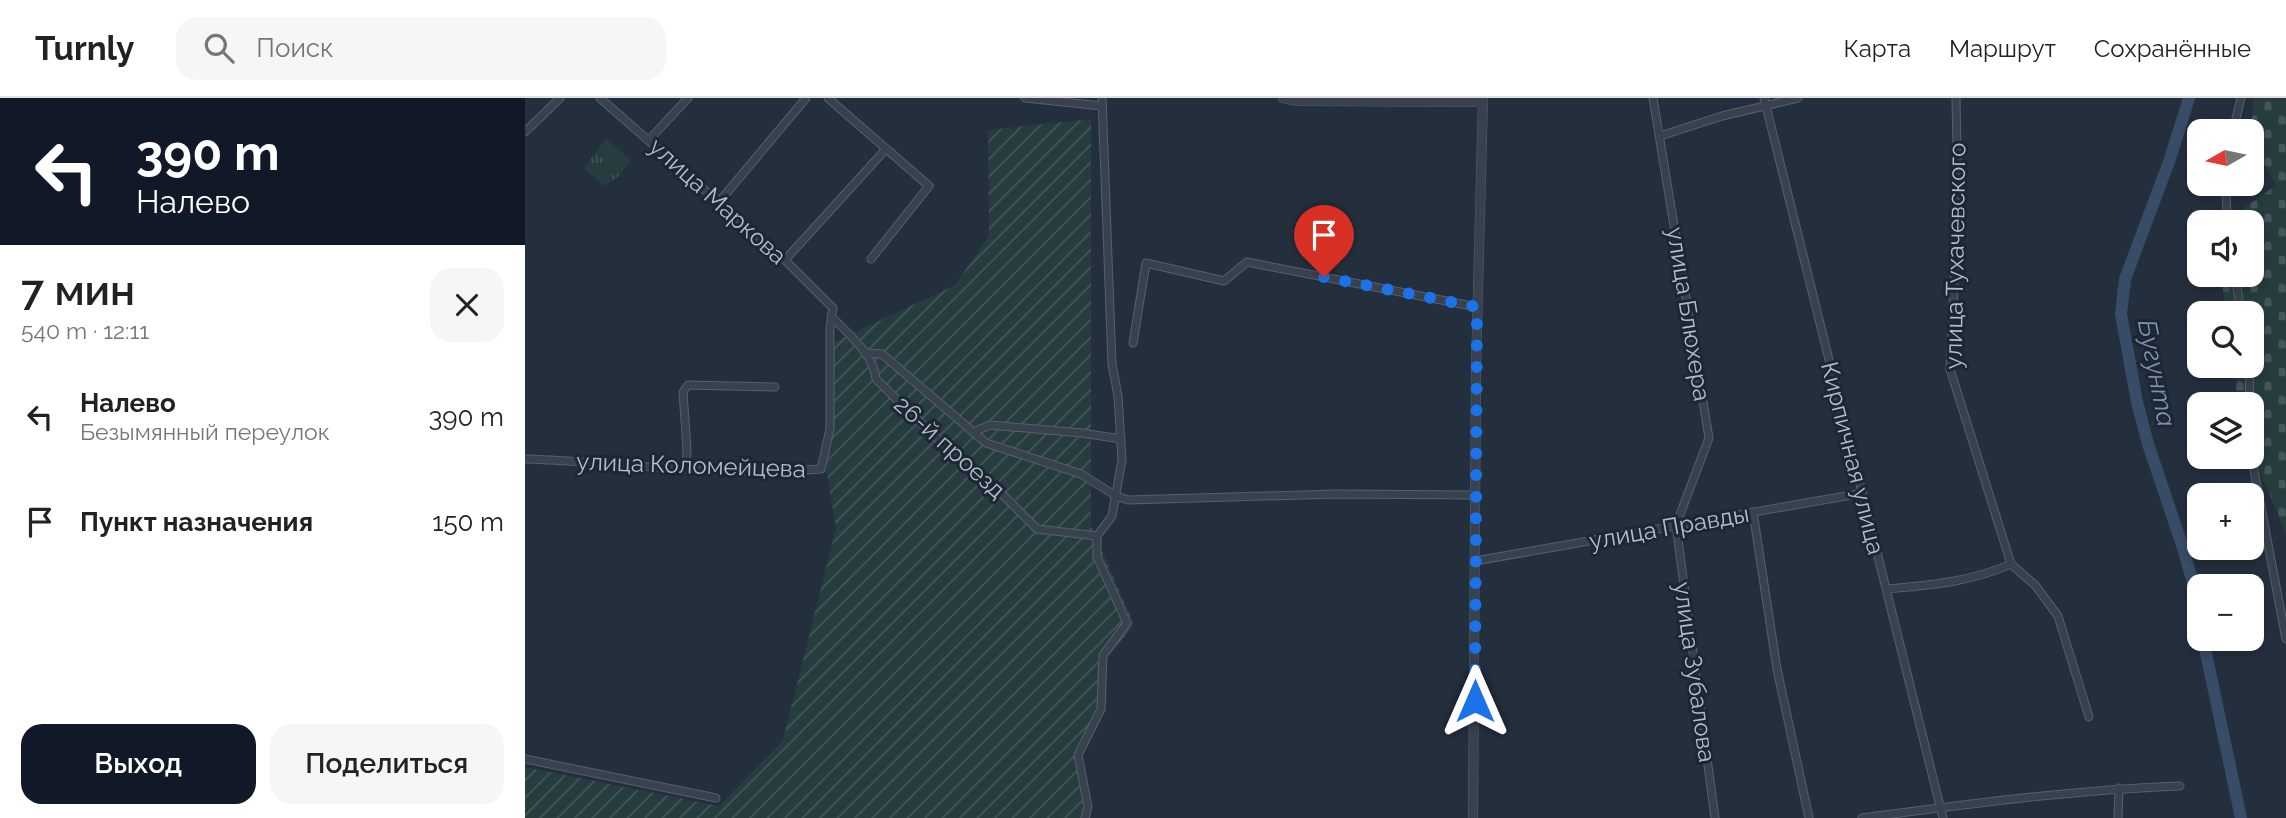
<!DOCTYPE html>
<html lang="ru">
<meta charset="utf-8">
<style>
body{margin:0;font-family:Raleway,sans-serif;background:#f6f6f6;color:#222;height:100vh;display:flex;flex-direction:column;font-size:26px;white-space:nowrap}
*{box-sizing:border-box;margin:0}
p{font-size:23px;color:#767676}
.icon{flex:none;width:38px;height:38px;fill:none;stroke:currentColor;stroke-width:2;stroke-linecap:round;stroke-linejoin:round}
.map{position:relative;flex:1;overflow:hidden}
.panel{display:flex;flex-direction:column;background:#fff;width:525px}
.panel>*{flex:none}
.hud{background:#111827;color:#fff;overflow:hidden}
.needle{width:46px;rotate:261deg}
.buttons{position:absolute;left:1662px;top:21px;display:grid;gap:14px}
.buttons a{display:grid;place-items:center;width:77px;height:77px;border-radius:14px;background:#fff;box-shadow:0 4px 10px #0003;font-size:35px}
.pin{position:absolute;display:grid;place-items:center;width:60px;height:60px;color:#fff;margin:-72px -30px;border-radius:50% 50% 50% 0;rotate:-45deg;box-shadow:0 0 7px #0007}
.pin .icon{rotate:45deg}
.me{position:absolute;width:77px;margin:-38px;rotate:0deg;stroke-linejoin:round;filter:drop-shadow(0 0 5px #0008)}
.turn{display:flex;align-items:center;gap:24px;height:147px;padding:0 21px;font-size:32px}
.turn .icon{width:91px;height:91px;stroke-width:2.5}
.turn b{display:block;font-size:49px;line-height:60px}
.round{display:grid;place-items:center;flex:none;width:74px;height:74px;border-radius:21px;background:#f6f6f6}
.headline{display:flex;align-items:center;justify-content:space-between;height:119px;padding:0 21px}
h1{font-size:42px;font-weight:600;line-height:52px}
.cta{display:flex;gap:14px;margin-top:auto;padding:14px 21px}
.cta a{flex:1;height:80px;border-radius:21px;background:#111827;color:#fff;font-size:28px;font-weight:600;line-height:80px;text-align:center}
.cta a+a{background:#f6f6f6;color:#222}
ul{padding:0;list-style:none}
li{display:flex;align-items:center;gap:21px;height:105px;padding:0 21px}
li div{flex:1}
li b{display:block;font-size:26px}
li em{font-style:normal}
header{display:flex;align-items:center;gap:42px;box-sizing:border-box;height:98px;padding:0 35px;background:#fff;border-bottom:2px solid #e0e0e0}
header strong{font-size:33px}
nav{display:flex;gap:38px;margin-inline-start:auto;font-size:24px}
.search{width:490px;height:63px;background:#f6f6f6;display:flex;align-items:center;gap:18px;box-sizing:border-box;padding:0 24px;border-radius:21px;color:#767676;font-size:26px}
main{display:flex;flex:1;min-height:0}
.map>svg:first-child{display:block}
.grass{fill:url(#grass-tufts)}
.cemetery{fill:url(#cemetery-stones)}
.garden{fill:url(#garden-furrows)}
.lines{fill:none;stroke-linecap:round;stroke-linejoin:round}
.river{stroke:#394c67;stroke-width:12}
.minor-casing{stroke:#565f6c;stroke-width:9}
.tertiary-casing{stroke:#565f6c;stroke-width:10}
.minor{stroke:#38414e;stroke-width:7}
.tertiary{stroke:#38414e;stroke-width:9}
.route{stroke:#1a73e8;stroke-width:12;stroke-dasharray:0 21.6}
.labels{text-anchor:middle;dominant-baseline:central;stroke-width:6;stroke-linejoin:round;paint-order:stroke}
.street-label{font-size:24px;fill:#b4bcc9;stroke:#1d2633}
.water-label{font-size:26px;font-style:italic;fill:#7c92b1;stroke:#1d2633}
</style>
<header>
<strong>Turnly</strong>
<div class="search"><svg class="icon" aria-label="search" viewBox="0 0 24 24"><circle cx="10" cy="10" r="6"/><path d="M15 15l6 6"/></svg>Поиск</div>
<nav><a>Карта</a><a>Маршрут</a><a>Сохранённые</a></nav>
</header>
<main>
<section class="panel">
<div class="hud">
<div class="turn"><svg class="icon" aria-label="left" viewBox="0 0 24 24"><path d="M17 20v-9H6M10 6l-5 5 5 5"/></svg><div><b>390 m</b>Налево</div></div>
</div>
<div class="headline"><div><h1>7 мин</h1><p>540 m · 12:11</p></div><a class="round"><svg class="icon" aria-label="close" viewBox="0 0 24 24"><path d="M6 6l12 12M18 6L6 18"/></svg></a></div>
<ul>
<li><svg class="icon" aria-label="left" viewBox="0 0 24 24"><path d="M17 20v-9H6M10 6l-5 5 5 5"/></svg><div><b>Налево</b><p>Безымянный переулок</p></div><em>390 m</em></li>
<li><svg class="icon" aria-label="arrive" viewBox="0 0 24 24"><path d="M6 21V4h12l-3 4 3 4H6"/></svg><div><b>Пункт назначения</b></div><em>150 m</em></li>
</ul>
<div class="cta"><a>Выход</a><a>Поделиться</a></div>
</section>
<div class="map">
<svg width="1761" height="720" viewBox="0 0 1761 720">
<defs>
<pattern id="grass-tufts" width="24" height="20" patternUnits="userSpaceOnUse" patternTransform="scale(1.75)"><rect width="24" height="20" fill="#263c3f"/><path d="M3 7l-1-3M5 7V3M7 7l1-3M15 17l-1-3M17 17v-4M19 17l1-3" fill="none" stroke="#435659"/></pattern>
<pattern id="cemetery-stones" width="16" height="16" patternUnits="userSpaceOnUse" patternTransform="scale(1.75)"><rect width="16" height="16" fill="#263c3f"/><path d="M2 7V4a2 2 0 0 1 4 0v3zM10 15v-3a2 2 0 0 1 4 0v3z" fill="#435659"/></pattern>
<pattern id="garden-furrows" width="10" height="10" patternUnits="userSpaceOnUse" patternTransform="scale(1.75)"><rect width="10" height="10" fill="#263c3f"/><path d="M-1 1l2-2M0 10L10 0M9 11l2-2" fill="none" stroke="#435659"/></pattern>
</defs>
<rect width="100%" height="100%" fill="#242f3e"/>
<polygon class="grass" points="81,41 106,62 93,79 79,88 59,70"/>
<polygon class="cemetery" points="1729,0 1761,0 1761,436 1727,354 1727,306 1713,306 1708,268 1727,268 1727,215 1701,215 1696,177 1727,177 1727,124 1700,124 1751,87 1727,44 1726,33"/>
<polygon class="garden" points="566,21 566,427 609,526 580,564 582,602 556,656 566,720 0,720 0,669 194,708 258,642 311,430 301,370 308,330 309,244 430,187 464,138 463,32"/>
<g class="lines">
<g class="river">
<polyline points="1664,0 1645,61 1600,181 1596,216 1612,304 1623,346 1658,450 1667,482 1675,520"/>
<polyline points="1678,541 1716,720"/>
</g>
<defs>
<g id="minor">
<polyline points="303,0 404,88 346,161"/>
<polyline points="500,0 577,8"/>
<polyline points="1128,0 1184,340 1151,427 1190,720"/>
<polyline points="1239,0 1418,720"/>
<polyline points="1431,0 1433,105 1425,271 1486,466 1510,487 1533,518 1564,619"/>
<polyline points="1708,33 1716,0"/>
<polyline points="0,34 35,0"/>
<polyline points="1135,38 1197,18 1273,0"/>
<polyline points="124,42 163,0"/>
<polyline points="1701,86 1702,124"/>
<polyline points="194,104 281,0"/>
<polyline points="260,162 361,51"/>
<polyline points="1710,177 1716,215"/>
<path d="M 306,218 C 323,236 348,255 351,281 L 403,332 L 480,399 L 512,431 L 572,438"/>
<polyline points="608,245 621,165 699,183 722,164 952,209"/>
<polyline points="341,255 357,256 461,345 556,376 591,398 603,402 811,396 951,397"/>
<polyline points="1724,268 1725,306"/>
<polyline points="448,334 465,327 557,335 596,341"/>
<polyline points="1727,349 1729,372 1761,541"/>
<path d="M 0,361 C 99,364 197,380 296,371 L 305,331 L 305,230 L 308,210 L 260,162 L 75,0"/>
<polyline points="161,371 162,351 158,294 163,287 250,289"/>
<polyline points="1228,414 1252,571 1284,720"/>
<polyline points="950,463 1338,395"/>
<path d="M 1362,491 C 1405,487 1446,484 1486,466"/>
<polyline points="0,661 191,700"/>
<polyline points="560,720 563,709 553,657 576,611 578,557 602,525 572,459 572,438 587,418 597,362 593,298 587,266 577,0"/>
<path d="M 1337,720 C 1443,706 1548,692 1655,688"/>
<polyline points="1593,720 1594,690"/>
</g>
<g id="tertiary">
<polyline points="758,0 773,3 958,4"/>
<polyline points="948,720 951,269 958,0"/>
</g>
</defs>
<use href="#minor" class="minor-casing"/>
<use href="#tertiary" class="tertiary-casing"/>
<use href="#minor" class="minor"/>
<use href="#tertiary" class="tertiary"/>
</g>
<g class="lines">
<polyline class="route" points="799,179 952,209 950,603"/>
</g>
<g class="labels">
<g class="street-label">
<text transform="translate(193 103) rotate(42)">улица Маркова</text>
<text transform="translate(1430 158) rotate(-89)">улица Тухачевского</text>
<text transform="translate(1164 216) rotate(81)">улица Блюхера</text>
<text transform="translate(425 349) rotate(42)">26-й проезд</text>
<text transform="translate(1328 360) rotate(76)">Кирпичная улица</text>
<text transform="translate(166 367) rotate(2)">улица Коломейцева</text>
<text transform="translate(1144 429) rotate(-10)">улица Правды</text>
<text transform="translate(1170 574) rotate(82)">улица Зубалова</text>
</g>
<g class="water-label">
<text transform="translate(1632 275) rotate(79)">Бугунта</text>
</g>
</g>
</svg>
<div class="buttons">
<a><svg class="needle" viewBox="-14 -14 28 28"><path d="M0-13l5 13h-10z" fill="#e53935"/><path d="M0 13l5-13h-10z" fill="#767676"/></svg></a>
<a><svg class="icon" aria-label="sound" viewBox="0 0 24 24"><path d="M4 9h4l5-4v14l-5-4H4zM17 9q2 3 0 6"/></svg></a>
<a><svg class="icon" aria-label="search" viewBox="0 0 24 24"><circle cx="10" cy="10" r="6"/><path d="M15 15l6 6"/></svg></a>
<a><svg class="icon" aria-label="layers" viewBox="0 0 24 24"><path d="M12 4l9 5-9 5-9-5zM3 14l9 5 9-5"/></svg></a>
<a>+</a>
<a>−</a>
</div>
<div class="pin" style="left:799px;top:179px;background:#d93025"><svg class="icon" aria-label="arrive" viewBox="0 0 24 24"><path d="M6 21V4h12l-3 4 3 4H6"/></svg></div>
<svg class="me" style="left:950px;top:603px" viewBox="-20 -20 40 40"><path d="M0-17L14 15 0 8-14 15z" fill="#1a73e8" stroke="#fff" stroke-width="4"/></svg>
</div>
</main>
